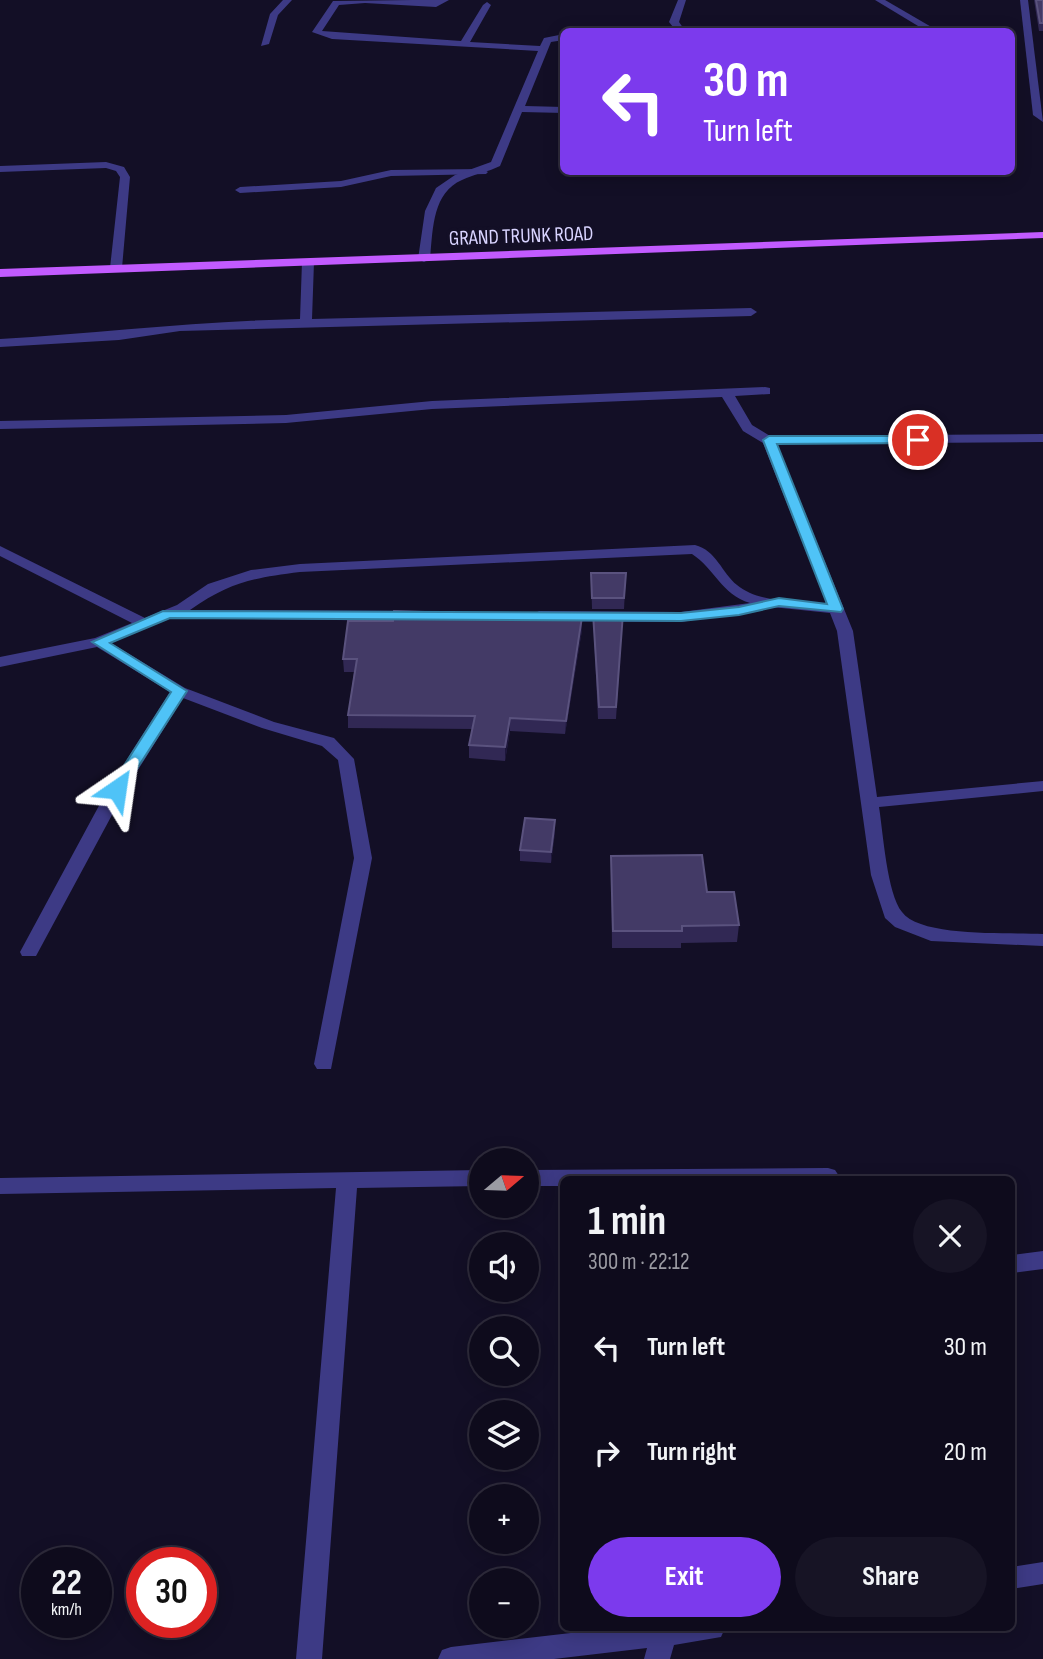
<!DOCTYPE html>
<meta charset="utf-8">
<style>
body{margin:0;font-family:"Sofia Sans Condensed",sans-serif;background:#171425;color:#f1f3f6;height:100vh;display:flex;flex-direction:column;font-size:26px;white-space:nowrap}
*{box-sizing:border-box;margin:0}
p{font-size:23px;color:#9b9ba3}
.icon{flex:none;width:38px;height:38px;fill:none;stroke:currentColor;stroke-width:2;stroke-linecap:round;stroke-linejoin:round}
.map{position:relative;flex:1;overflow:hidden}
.panel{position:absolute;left:560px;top:1176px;width:455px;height:455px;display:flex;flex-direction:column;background:#0e0b1c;border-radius:10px;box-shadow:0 4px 18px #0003,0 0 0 2px #2e2b3b}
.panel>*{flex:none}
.banner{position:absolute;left:560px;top:28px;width:455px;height:147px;border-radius:10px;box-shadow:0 4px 18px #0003,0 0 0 2px #2e2b3b;background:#7c3aed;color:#fff;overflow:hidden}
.needle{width:46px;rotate:71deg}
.fabs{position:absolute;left:469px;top:1148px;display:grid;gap:14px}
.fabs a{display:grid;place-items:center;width:70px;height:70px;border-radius:50%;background:#0e0b1c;box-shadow:0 4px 18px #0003,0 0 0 2px #2e2b3b;font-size:35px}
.speed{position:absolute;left:21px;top:1547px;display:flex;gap:14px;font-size:35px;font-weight:700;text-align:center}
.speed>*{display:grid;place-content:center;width:91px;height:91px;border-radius:50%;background:#0e0b1c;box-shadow:0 4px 18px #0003,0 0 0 2px #2e2b3b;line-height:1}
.speed small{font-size:18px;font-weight:400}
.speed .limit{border:10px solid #d22;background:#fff;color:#111}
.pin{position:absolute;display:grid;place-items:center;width:60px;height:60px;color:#fff;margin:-30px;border:4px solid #fff;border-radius:50%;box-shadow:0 2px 7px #0007}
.me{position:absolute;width:77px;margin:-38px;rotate:32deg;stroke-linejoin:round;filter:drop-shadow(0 0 5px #0008)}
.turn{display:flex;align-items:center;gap:24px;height:147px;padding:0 28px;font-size:32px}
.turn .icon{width:91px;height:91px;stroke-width:2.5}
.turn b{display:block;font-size:49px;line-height:60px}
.round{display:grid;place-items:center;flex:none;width:74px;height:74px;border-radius:37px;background:#171425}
.summary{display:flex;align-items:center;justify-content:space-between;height:119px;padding:0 28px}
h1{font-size:42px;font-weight:700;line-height:52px}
.cta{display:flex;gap:14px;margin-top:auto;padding:14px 28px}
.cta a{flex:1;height:80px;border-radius:42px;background:#7c3aed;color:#fff;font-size:28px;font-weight:700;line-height:80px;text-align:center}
.cta a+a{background:#171425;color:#f1f3f6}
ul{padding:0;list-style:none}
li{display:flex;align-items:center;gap:21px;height:105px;padding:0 28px}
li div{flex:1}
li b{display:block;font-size:26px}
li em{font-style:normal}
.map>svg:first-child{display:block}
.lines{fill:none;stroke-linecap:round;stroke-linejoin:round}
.service{fill:#3d3a85;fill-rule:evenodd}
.minor{fill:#3d3a85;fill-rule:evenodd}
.primary{fill:#c25bff;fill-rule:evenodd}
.wall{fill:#312854}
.shaded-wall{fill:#1d163a}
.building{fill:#433a66;stroke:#5a527e;stroke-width:2}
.route{fill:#4fc3f7;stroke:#337fa1;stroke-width:2}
.labels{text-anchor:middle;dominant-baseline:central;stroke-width:7;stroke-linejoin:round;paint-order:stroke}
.far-street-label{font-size:21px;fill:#d9d4ff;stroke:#130f26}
</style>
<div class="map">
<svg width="1043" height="1659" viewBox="0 0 1043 1659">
<rect width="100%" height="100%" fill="#130f26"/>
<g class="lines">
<polygon class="service" points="483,169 488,172 486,174 391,176 341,187 240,193 235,190 240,187 341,181 391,170"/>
<g class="minor">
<polygon points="283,0 292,0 278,15 269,44 261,46 270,14"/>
<path d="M 412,0 L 449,0 L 436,7 L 365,3 L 339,5 L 322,31 L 461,41 L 483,5 L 487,2 L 491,5 L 470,42 L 540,46 L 544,38 L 564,34 L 564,40 L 551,42 L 525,106 L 564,107 L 564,113 L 522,112 L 500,166 C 488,172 474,174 462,180 C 432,193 433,230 430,259 L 424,262 L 418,259 L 425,211 L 436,188 L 455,175 L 491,162 L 538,51 L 332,39 L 312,32 L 333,1 Z"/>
<polygon points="678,0 686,0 679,22 686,32 677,32 669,22"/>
<polygon points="875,0 885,0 940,32 928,32"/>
<polygon points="1020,0 1028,0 1043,122 1033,115"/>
<polygon points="106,162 124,167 130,177 122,268 116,271 110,268 120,177 116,171 106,168 0,172 0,166"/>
<path d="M 308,259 L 314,262 L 312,319 L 751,308 L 757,312 L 751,316 L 180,331 L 119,340 L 0,347 L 0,339 C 100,333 200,321 300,319 L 302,262 Z"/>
<path d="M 765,387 L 770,388 L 770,394 L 735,396 L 752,425 L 770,436 L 1043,434 L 1043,442 L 777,444 L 853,631 L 877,797 L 1043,781 L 1043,791 L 879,807 C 883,832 887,894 902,912 C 921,938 1011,932 1043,934 L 1043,946 L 931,941 L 895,927 L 885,918 L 871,875 L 837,631 L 830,613 L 772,607 L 681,622 L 539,621 L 531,616 L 539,611 L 681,612 L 750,603 C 721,594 715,569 692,554 L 300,572 C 253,578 230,582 190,610 L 417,611 L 425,616 L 417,621 L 170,618 L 111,643 L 185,688 L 274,722 L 334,738 L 354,759 L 372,858 L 331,1069 L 317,1069 L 314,1064 L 354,858 L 338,760 L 322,746 L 262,728 L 183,698 L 126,789 L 36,956 L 22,956 L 20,952 L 108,789 L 170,692 L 97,647 L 0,667 L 0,657 L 95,638 L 132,623 L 0,556 L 0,546 L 145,618 L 177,605 L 208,584 L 251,570 L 300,564 L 695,545 C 716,550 722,573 737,585 C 760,604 799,601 827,604 L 763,443 L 743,431 L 722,397 L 432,409 L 286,423 L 0,429 L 0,421 L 286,415 L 432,401 Z"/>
<polygon points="828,1168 835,1170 839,1176 837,1180 564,1180 564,1186 527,1186 527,1170"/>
<polygon points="481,1170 481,1186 357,1188 322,1659 296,1659 336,1188 0,1194 0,1178"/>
<polygon points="1043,1251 1043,1269 1012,1273 1012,1255"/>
<polygon points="1043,1562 1043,1584 1012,1589 1012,1567"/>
<polygon points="614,1628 725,1628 721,1637 674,1645 670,1659 644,1659 647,1648 554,1659 438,1659 442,1650 451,1647"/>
</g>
<polygon class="primary" points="1043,232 1043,238 0,277 0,269"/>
</g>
<g class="wall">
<polygon points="1034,0 1043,0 1043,31 1039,31"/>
<polygon points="591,573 626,573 624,609 592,609"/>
<polygon points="593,613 623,613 616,719 598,719"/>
<polygon points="582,617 582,630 565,734 510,731 505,761 469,758 469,745 472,729 348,728 348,715 354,672 344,672 343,659 393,621"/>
<polygon points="555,820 555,832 551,863 520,861 520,850"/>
<polygon points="611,856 707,892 739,925 737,942 681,943 681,948 612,948"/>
</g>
<g class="shaded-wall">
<polygon points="582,617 582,630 565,734 566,721"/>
<polygon points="510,718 510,731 505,761 505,747"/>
<polygon points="555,820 555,832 551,863 551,852"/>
</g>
<g class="building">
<polygon points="1036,0 1043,0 1043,23 1040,23"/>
<polygon points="591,573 626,573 624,598 592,598"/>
<polygon points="394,611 582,617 566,721 510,718 505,747 469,745 475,716 348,715 357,659 343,659 348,621 393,621"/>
<polygon points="593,613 623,613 616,707 599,707"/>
<polygon points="525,818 555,820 551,852 520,850"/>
<polygon points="702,855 707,892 734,892 739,925 682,926 682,931 613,931 611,856"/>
</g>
<polygon class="route" points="769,436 918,436 925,440 918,443 777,444 843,609 841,612 779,606 739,615 681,621 170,618 110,643 187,691 122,792 117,794 109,789 171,692 92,642 163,611 681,613 739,607 779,598 827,604 763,440"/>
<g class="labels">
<g class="far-street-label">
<text transform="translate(521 236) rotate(-2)">GRAND TRUNK ROAD</text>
</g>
</g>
</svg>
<div class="fabs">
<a><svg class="needle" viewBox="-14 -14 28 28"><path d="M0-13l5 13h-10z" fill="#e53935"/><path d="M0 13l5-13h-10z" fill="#9b9ba3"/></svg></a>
<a><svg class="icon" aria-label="sound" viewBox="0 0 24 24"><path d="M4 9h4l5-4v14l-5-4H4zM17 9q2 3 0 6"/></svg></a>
<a><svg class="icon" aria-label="search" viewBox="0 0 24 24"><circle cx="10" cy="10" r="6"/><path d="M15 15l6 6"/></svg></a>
<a><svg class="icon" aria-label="layers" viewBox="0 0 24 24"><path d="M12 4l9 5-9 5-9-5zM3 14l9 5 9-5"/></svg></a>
<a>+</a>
<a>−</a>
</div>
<div class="speed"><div>22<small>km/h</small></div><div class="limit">30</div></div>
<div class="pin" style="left:918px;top:440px;background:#d93025"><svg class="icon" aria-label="arrive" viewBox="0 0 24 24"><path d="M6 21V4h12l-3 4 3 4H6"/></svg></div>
<svg class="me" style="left:117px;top:789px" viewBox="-20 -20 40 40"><path d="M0-17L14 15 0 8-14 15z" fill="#4fc3f7" stroke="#fff" stroke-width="4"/></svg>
<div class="banner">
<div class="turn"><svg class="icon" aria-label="left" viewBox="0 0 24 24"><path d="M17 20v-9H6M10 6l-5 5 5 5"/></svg><div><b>30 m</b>Turn left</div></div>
</div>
<section class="panel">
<div class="summary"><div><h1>1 min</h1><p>300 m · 22:12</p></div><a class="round"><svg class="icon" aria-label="close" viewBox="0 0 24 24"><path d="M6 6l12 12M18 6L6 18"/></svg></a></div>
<ul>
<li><svg class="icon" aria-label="left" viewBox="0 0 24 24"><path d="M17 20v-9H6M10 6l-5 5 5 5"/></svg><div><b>Turn left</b></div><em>30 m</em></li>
<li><svg class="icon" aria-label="right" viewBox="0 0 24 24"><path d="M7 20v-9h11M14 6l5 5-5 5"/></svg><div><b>Turn right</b></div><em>20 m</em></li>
</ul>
<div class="cta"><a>Exit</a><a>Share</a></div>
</section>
</div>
